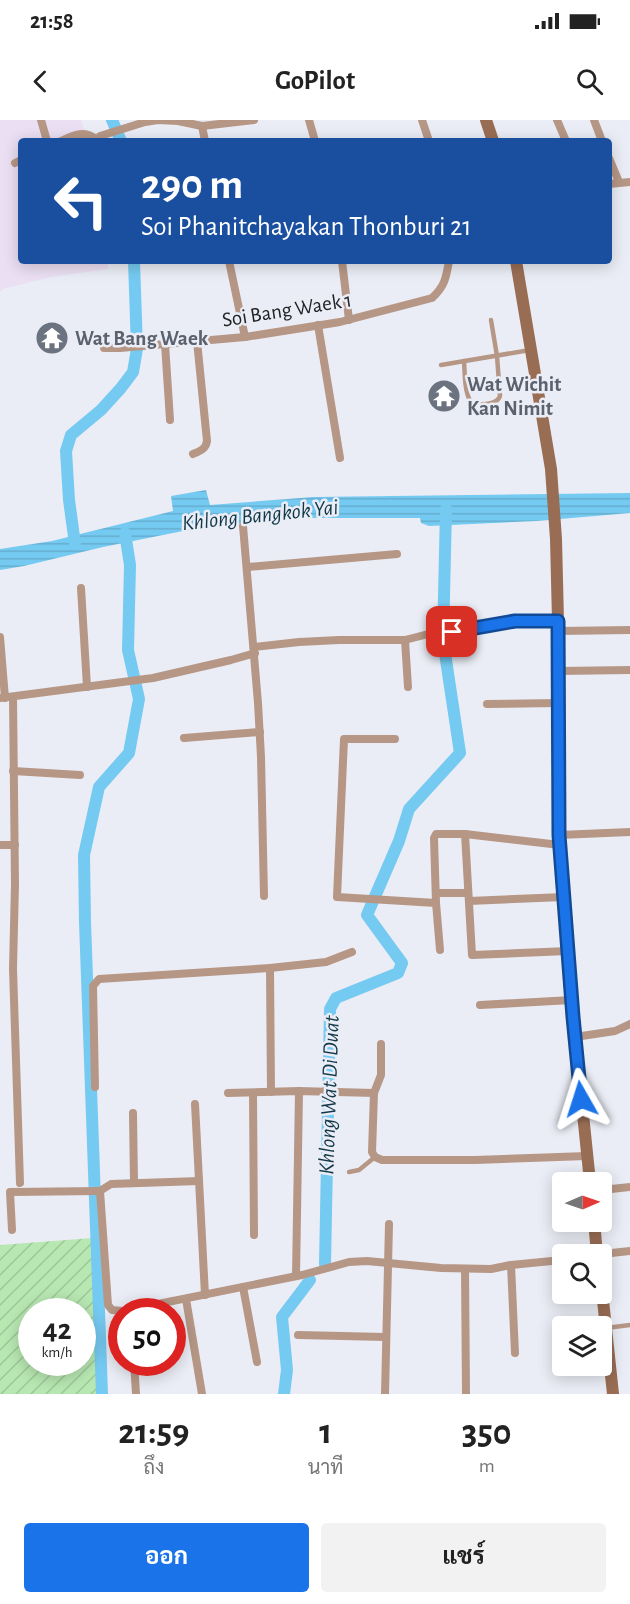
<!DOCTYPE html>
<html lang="th">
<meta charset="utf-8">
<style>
body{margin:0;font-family:"Alegreya Sans",Sarabun,sans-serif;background:#f2f2f2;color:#222;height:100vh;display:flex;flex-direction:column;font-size:22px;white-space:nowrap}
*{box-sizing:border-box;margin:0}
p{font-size:20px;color:#767676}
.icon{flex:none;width:33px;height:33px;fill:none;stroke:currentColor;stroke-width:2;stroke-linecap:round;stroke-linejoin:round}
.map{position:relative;height:1274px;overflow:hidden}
.side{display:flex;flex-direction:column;background:#fff;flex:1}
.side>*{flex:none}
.top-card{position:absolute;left:18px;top:18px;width:594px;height:126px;border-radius:6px;box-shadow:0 3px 15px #0003;background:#1a4fa0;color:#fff;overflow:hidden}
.needle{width:39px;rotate:88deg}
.fabs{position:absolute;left:552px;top:1052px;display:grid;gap:12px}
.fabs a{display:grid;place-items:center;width:60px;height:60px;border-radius:6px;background:#fff;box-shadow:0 3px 15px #0003;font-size:30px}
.speed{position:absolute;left:18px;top:1178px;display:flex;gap:12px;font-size:30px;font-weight:700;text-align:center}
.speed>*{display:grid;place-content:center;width:78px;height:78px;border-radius:50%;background:#fff;box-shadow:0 3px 15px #0003;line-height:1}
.speed small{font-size:15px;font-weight:400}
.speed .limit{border:9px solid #d22;background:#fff;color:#111}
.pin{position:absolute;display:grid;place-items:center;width:51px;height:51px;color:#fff;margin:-26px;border-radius:12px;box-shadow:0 3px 9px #0006}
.me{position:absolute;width:66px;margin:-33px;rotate:354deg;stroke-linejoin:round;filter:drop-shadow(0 0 4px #0008)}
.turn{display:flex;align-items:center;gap:21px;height:126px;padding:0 24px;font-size:27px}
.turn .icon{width:78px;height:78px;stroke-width:2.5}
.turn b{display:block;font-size:42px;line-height:51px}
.eta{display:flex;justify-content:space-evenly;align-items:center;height:102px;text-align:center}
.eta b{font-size:36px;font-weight:700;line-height:42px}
.button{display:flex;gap:12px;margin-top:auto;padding:12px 24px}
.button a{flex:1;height:69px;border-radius:6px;background:#1a73e8;color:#fff;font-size:24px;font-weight:700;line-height:69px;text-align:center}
.button a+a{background:#f2f2f2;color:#222}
.status{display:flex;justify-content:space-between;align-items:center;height:42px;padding:0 30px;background:#fff;direction:ltr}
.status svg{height:16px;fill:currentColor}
header{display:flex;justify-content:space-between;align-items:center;height:78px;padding:0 24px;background:#fff;font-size:27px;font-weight:700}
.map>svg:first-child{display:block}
.education{fill:#eadff3}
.garden{fill:url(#garden-furrows);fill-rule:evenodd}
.water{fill:url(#water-rules)}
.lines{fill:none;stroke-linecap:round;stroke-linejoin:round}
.canal{stroke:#75caf1;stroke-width:12}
.service{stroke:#b69786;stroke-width:4.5}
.minor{stroke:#b69786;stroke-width:8}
.secondary{stroke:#996d54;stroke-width:12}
.route-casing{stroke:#114b97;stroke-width:15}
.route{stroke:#1a73e8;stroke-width:10}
.labels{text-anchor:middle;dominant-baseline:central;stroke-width:5;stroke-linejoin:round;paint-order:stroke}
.street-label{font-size:21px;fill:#212225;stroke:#ebedf6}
.worship-label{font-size:21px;font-weight:bold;fill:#5b616d;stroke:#ebedf6;text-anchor:start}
.water-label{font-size:22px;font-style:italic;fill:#113848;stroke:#ebedf6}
</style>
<div class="status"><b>21:58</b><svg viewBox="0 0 49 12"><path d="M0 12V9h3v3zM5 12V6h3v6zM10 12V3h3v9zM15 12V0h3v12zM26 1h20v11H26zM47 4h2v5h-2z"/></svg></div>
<header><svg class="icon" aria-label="back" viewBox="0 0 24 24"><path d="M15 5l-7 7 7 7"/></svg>GoPilot<svg class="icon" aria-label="search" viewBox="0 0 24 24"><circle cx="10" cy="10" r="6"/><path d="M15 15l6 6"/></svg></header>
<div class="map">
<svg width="630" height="1274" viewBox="0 0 630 1274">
<defs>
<pattern id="garden-furrows" width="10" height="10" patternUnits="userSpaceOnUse" patternTransform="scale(1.5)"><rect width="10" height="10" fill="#b8e8b2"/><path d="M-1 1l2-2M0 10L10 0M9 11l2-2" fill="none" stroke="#9ec799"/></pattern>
<pattern id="water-rules" width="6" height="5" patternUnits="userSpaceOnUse" patternTransform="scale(1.5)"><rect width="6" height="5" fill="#75caf1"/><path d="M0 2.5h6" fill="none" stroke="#65adce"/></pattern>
</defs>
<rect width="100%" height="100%" fill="#ebedf6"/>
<polygon class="education" points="0,0 81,0 88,21 21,21 21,141 108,141 108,149 51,157 3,169 0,172"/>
<path class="garden" d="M 93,1118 L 99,1274 L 0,1274 L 0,1125 ZM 32,1191 L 82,1191 L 82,1242 L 32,1242 Z"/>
<polygon class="water" points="206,370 210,385 313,377 630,373 630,393 537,401 429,406 421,403 420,398 282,398 183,411 103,427 24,446 0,450 0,429 52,421 173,391 171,376"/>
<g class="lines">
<g class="canal">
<polyline points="112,0 121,21"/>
<polyline points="75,424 69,380 66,331 71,315 101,290 121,268 133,252 137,229 134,141"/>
<polyline points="325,1144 330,889 336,878 398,853 402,843 367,795 399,721 409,689 460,633 443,520 446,389"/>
<polyline points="102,1274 85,802 84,735 99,667 129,633 139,579 128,530 130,445 125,413"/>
<polyline points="284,1274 287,1250 282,1197 310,1160"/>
</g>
<g class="service">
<path d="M 464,241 C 465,254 464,275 473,285 C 482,284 497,285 500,276 L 497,236 L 491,200"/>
<polyline points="441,245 530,230"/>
<polyline points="349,1052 359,1050 375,1037"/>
<polyline points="606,1208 630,1205"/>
</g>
<g class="minor">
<polyline points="41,0 47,21"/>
<polyline points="309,0 315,21"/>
<polyline points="422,0 429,21"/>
<polyline points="557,0 566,21"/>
<polyline points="594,0 602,21"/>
<polyline points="202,6 205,21"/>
<polyline points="100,16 145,2 158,0 178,1 202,6 254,0"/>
<path d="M 61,21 C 74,15 84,10 96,19"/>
<polyline points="609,38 619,62"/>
<polyline points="15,43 21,40"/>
<polyline points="609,64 630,62"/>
<polyline points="229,141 245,217"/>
<polyline points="342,141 349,200"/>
<polyline points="318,205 340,338"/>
<polyline points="165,224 170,300"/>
<path d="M 104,228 L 120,228 L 245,217 L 340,202 L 432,178 C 445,166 446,158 449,141"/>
<path d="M 193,334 C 200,331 206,329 207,321 L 197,221"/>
<polyline points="243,406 258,583 261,637 264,776"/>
<polyline points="248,447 397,434"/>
<polyline points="81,468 87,567"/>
<polyline points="558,511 630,510"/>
<polyline points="0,517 5,578"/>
<polyline points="405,520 408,567"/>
<polyline points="254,527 299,522 339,520 405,520 436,512 452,512 515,501 558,501"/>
<polyline points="559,551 630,550"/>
<polyline points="13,577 15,764 13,849 20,1063"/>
<polyline points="0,578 153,558 231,540 255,533"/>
<polyline points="487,584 558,583"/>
<polyline points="184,618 260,612"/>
<polyline points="395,619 344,619 337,777 436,783"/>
<polyline points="13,651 80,655"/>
<polyline points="465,714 472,835 568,831"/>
<polyline points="559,715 630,712"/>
<polyline points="0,725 15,725"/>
<polyline points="436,773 468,773"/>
<polyline points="469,781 564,777"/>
<polyline points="440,830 436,783 434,718 436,714 465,714 560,725"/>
<polyline points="270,848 271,972"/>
<polyline points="480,885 572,880"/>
<polyline points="575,917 615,911 630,904"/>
<polyline points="381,924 381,955 374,973 372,1032 375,1037 382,1040 475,1040 587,1036"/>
<polyline points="95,967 93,866 99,859 270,848 326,842 352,832"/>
<polyline points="228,973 299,971 374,973"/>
<polyline points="253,973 254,1115"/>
<polyline points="195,984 205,1175"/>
<polyline points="133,993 134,1063"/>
<polyline points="602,1070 630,1067"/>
<polyline points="12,1110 10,1072 100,1071"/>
<polyline points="602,1134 630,1131"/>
<polyline points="511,1145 515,1233"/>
<polyline points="465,1149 466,1274"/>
<polyline points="296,1156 299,971"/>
<polyline points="243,1167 257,1242"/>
<polyline points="186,1179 202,1274"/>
<polyline points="122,1191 112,1190 108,1185 100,1071 111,1064 199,1061"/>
<polyline points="123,1191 302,1155 349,1142 367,1141 441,1148 491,1149 511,1145 562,1140"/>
<polyline points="298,1215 386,1217"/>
<polyline points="134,1242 136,1274"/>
<polyline points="385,1274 389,1104"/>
</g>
<g class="secondary">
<polyline points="486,0 493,21"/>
<polyline points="516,141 551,349 556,419 558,501 559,715 573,897 590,1062"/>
<polyline points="594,1101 597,1134"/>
<polyline points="602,1171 613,1274"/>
</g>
</g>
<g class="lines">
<defs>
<polyline id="route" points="452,512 515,501 558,501 559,715 573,897 581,979"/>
</defs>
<use href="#route" class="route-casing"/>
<use href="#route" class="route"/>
</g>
<defs>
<symbol id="temple-disc" viewBox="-11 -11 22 22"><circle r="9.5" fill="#6b7280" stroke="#ebedf6"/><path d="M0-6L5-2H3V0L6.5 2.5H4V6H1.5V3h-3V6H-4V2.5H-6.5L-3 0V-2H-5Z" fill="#fff"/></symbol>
</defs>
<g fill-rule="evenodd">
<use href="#temple-disc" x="33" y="199" width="38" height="38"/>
<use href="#temple-disc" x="425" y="257" width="38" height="38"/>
</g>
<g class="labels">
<g class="street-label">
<text transform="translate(287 190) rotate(-9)">Soi Bang Waek 1</text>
</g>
<g class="worship-label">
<text x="75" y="218">Wat Bang Waek</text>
<text x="467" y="264">Wat Wichit<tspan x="467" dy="24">Kan Nimit</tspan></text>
</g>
<g class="water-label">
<text transform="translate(260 395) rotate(-6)">Khlong Bangkok Yai</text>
<text transform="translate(329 975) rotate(-88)">Khlong Wat Di Duat</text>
</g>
</g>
</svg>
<div class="fabs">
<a><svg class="needle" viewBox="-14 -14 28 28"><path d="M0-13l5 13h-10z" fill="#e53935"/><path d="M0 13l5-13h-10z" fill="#767676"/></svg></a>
<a><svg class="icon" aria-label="search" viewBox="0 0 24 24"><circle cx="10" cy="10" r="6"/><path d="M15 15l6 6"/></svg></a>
<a><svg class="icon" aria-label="layers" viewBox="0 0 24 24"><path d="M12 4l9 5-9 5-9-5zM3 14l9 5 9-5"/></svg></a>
</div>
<div class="speed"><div>42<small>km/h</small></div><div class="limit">50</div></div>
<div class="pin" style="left:452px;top:512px;background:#d93025"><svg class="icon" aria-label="arrive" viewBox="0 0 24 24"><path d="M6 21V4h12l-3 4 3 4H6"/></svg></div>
<svg class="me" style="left:581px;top:979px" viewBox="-20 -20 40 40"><path d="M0-17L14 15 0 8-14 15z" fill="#1a73e8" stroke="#fff" stroke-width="4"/></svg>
<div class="top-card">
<div class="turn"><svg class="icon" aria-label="left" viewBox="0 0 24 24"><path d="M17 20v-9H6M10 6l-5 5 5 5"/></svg><div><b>290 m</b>Soi Phanitchayakan Thonburi 21</div></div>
</div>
</div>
<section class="side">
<div class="eta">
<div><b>21:59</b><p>ถึง</p></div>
<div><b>1</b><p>นาที</p></div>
<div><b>350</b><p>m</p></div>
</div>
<div class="button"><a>ออก</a><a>แชร์</a></div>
</section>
